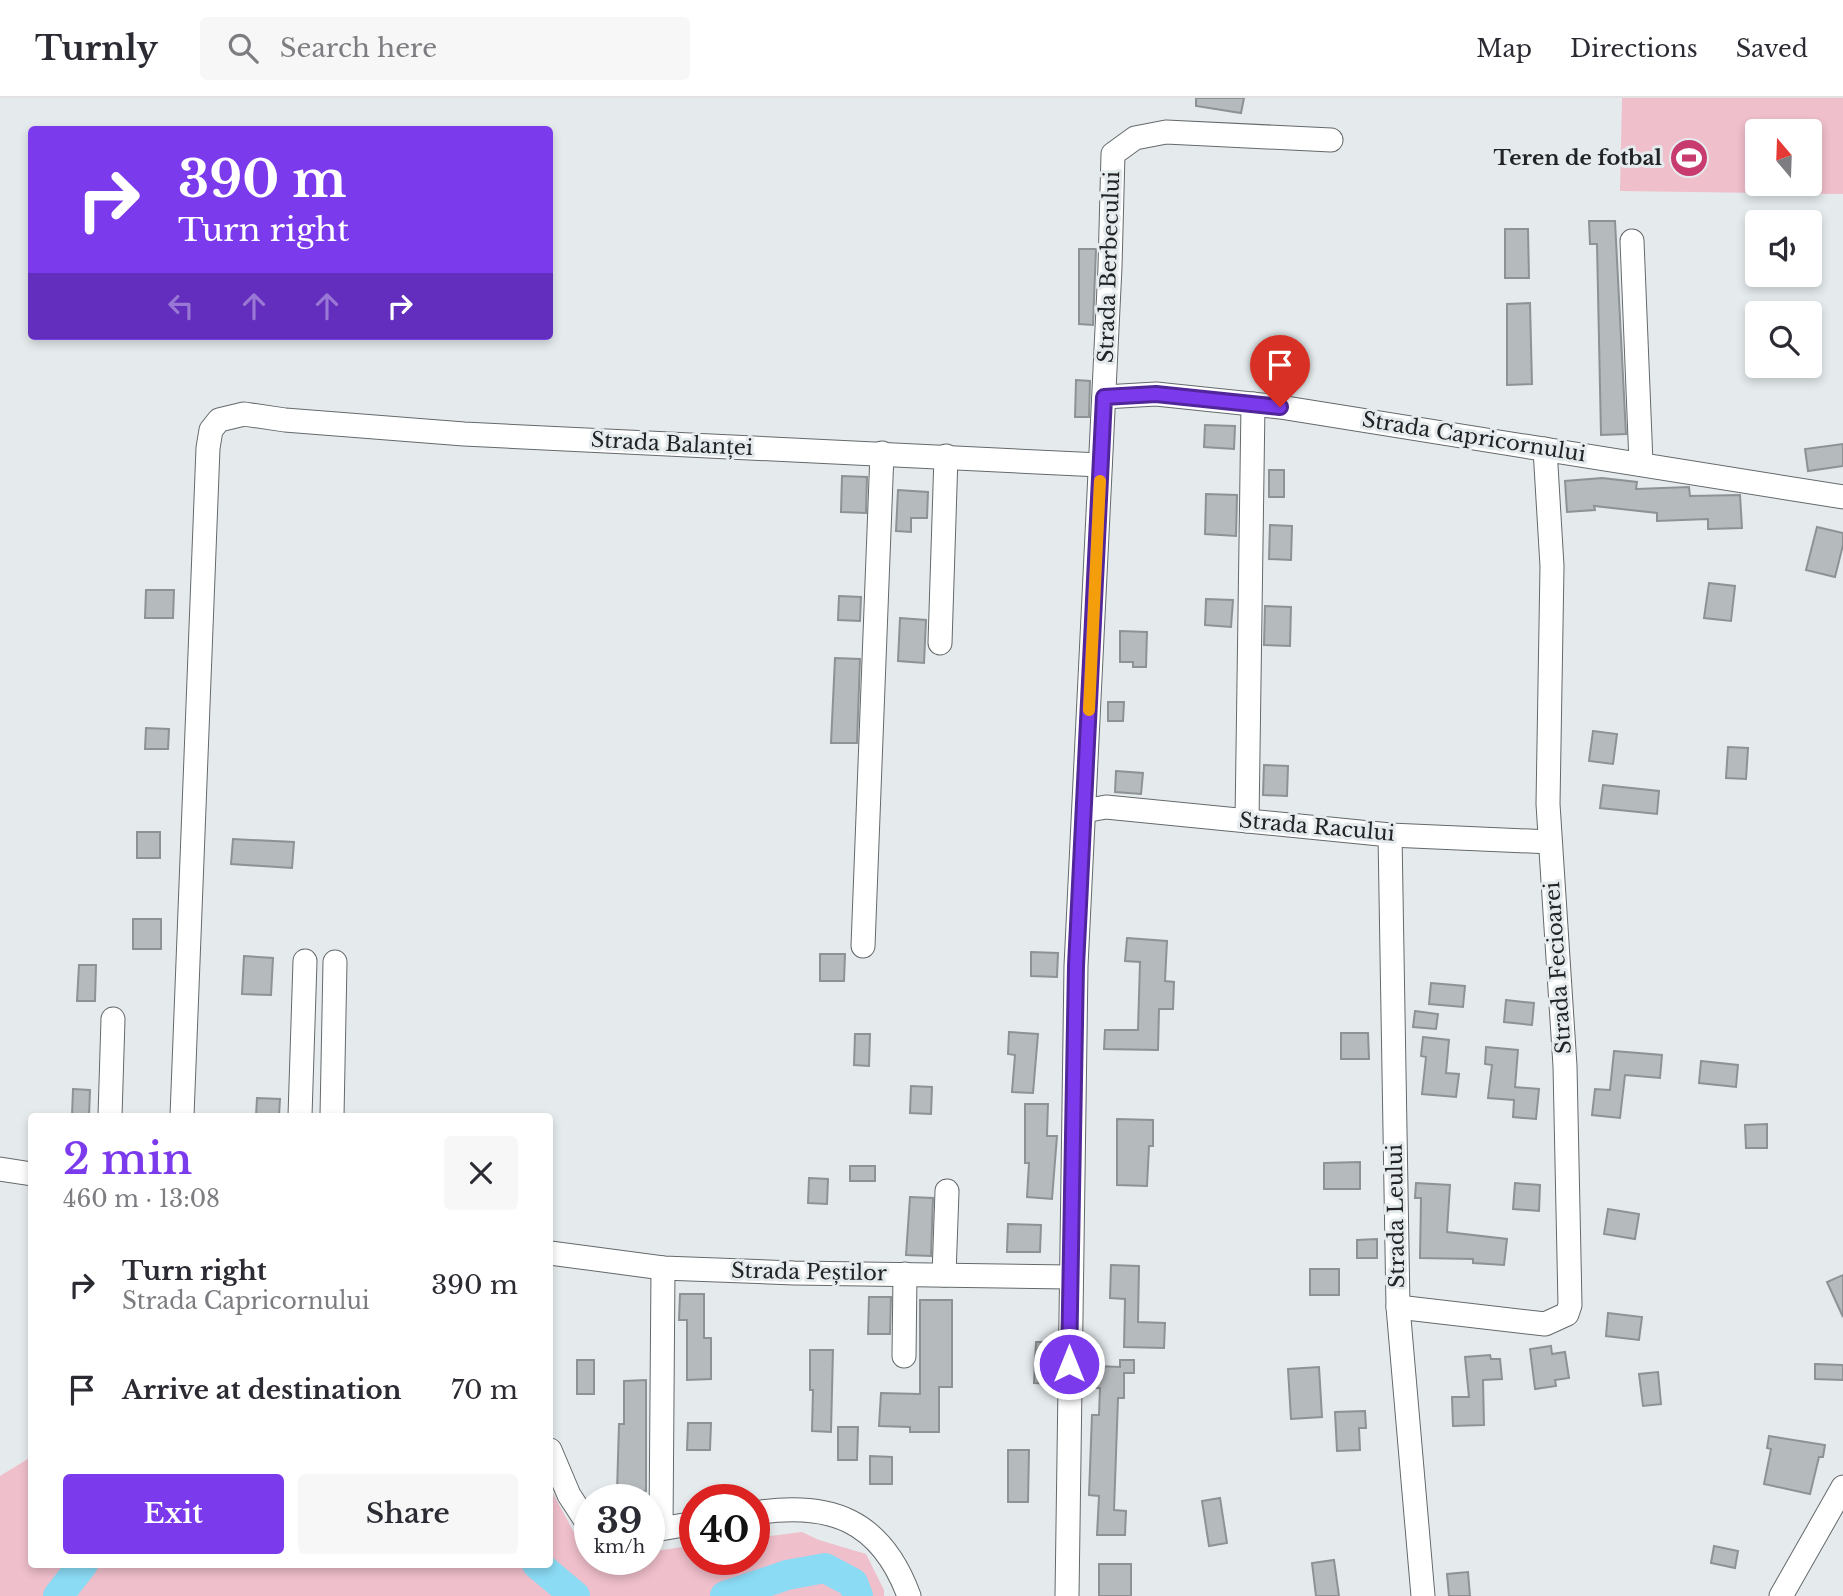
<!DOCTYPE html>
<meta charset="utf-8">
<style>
body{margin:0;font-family:"Libre Baskerville",serif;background:#f7f7f7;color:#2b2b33;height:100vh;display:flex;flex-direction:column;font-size:26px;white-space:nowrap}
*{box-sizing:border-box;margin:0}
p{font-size:23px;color:#7c7c81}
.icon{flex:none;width:38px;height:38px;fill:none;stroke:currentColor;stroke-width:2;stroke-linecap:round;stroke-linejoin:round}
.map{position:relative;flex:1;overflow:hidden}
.details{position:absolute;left:28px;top:1015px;width:525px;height:455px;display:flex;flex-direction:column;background:#fff;border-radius:7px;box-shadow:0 4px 10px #0003}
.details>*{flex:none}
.guide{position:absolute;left:28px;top:28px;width:525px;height:214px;border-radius:7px;box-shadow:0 4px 10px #0003;background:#7c3aed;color:#fff;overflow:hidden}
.needle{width:46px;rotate:341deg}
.buttons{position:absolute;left:1745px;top:21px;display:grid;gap:14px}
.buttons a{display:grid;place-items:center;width:77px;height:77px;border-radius:7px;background:#fff;box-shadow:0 4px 10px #0003;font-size:35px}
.speed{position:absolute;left:574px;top:1386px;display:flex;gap:14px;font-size:35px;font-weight:700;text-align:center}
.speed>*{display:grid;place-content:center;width:91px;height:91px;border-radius:50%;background:#fff;box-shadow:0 4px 10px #0003;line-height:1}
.speed small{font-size:18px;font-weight:400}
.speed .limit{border:10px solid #d22;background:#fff;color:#111}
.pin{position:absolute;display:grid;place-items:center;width:60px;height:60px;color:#fff;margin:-72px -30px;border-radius:50% 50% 50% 0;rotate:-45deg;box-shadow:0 0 7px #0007}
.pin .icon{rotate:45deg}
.me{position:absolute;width:77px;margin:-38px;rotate:0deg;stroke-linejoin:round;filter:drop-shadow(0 0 5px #0008)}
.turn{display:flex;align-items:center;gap:24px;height:147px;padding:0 35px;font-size:32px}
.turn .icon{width:91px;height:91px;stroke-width:2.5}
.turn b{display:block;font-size:49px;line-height:60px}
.lanes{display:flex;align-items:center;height:66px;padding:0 35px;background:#0003;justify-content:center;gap:35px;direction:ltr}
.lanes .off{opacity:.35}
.round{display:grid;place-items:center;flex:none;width:74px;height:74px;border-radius:7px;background:#f7f7f7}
.head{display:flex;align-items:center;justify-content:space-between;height:119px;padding:0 35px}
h1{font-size:42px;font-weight:600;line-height:52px;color:#7c3aed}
.primary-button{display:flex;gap:14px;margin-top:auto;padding:14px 35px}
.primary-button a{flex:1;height:80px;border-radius:7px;background:#7c3aed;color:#fff;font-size:28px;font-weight:600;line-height:80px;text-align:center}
.primary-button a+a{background:#f7f7f7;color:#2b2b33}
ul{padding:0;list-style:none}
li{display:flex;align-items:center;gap:21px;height:105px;padding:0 35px}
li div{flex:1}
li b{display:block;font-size:26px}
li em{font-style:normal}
header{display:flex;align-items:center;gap:42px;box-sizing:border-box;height:98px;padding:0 35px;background:#fff;border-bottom:2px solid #e1e1e2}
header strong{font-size:33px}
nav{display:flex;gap:38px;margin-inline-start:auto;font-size:24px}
.search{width:490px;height:63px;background:#f7f7f7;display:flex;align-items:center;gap:18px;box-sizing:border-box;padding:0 24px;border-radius:7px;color:#7c7c81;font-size:26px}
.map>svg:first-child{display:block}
.green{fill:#efbfcb;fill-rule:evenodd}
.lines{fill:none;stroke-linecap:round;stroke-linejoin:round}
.river{stroke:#8bdbf5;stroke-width:30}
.building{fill:#b5babc;stroke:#8d9294;stroke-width:2}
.minor-casing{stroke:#64696b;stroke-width:25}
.minor{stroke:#fff;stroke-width:23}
.route-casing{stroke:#51269a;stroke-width:18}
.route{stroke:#7c3aed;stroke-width:12}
.slow{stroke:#f59e0b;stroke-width:12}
.labels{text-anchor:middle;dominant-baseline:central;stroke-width:6;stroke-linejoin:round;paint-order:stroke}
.poi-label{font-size:21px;font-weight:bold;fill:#212324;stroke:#e5ebed;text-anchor:end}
.street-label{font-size:21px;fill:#212324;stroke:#e5ebed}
</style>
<header>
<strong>Turnly</strong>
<div class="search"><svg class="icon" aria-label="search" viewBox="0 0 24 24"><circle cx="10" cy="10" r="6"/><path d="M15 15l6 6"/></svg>Search here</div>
<nav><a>Map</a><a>Directions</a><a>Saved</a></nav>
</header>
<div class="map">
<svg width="1843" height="1498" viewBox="0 0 1843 1498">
<rect width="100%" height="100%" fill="#e5ebed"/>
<g class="green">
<path d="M 1622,0 L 1843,0 L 1843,96 L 1620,93 ZM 1757,33 L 1810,33 L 1810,86 L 1757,86 Z"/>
<polygon points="31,1359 32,1466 550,1466 550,1390 577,1440 590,1449 590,1461 649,1461 649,1454 695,1447 695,1461 754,1461 754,1440 802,1434 819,1442 866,1456 884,1492 884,1498 0,1498 0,1378"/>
</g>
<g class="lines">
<g class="river">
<polyline points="537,1466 575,1498"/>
<polyline points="58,1498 83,1466"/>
<polyline points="725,1498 787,1477 825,1470 853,1485 858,1498"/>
</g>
</g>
<g class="building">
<polygon points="1196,0 1244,0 1241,15 1196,8"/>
<polygon points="1589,123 1615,123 1626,336 1601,337 1597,146 1590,146"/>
<polygon points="1505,131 1528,131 1529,180 1505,180"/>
<polygon points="1079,151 1096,151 1093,227 1079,226"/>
<polygon points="1530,205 1532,286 1507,287 1507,206"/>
<polygon points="1076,282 1090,283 1089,319 1075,319"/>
<polygon points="1205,327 1235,328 1234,351 1204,349"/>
<polygon points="1843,346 1843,368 1808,373 1805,351"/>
<rect x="1269" y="372" width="15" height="27"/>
<polygon points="842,378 867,379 866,415 841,414"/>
<polygon points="1602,380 1637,384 1636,391 1689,389 1690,398 1740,397 1742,430 1708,431 1708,421 1657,423 1657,415 1594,408 1595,412 1567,414 1565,383"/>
<polygon points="898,392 928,394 927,420 911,420 911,434 896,433"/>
<polygon points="1206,396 1237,397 1236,438 1205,436"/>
<polygon points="1270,427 1292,428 1291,462 1269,461"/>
<polygon points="1817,429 1843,435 1843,447 1835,479 1806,472"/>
<polygon points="1709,485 1735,488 1731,523 1704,520"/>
<polygon points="146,492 174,492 173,520 145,520"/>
<polygon points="839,498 861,499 860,523 838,522"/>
<polygon points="1206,501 1233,502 1231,529 1205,527"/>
<polygon points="1265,508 1291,509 1290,548 1264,547"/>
<polygon points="900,520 926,522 924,565 898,563"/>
<polygon points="1120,533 1147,534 1146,569 1133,569 1133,564 1120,564"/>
<polygon points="835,560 860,561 857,645 831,645"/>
<polygon points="1108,604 1124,604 1123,623 1108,623"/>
<polygon points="146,630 169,631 168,651 145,651"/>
<polygon points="1593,633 1617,636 1613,666 1589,663"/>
<polygon points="1728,649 1748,650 1746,681 1726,680"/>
<polygon points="1264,667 1288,668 1287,698 1263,697"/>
<polygon points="1116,673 1143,675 1141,696 1115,694"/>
<polygon points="1603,687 1659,693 1657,716 1600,710"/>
<rect x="137" y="734" width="23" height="26"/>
<polygon points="233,741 294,744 292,770 231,766"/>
<rect x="133" y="821" width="28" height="30"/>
<polygon points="1127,840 1167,843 1165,883 1174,884 1173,911 1159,911 1158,952 1104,951 1105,932 1138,932 1140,864 1125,863"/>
<polygon points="1031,854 1058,855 1057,879 1031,878"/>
<polygon points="820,856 845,856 844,883 820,883"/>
<polygon points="244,858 273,860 271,897 242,896"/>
<polygon points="79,867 96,867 95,903 77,903"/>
<polygon points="1431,885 1465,888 1463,909 1429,906"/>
<polygon points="1506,902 1534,905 1532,927 1504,924"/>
<polygon points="1415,913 1438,916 1436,931 1413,929"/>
<polygon points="1009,934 1038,936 1033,995 1012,994 1015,957 1008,956"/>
<polygon points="1341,935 1368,935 1369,961 1341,961"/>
<polygon points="855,936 870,936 869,968 854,967"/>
<polygon points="1423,939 1449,942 1446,975 1459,976 1456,999 1422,996 1426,959 1421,958"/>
<polygon points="1486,949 1518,952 1515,989 1539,991 1536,1021 1513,1019 1514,1002 1488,1000 1492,967 1485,966"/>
<polygon points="1614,953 1662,957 1660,980 1625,977 1620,1020 1592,1017 1595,991 1610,992"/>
<polygon points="1701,963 1738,967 1736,989 1699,985"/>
<polygon points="911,988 932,989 931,1016 910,1015"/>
<polygon points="73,991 90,992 89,1018 72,1018"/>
<polygon points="257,1000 280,1001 279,1018 256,1018"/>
<polygon points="1025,1006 1048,1006 1047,1038 1057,1038 1052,1101 1027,1099 1029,1065 1025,1065"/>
<polygon points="1117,1021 1153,1022 1153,1048 1149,1048 1147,1088 1117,1087"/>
<polygon points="1767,1026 1767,1050 1746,1050 1745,1027"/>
<polygon points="1360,1064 1360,1091 1324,1091 1324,1065"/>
<rect x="850" y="1068" width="25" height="15"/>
<polygon points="809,1080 828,1081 827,1106 808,1105"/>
<polygon points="1416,1085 1450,1087 1447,1134 1507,1141 1504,1167 1473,1165 1473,1161 1420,1160 1421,1100 1415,1100"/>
<polygon points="1515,1085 1540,1087 1539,1113 1513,1111"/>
<polygon points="910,1099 933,1100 931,1158 906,1157"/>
<polygon points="1608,1111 1639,1116 1635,1141 1604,1136"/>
<polygon points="1008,1126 1041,1127 1040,1154 1007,1154"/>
<polygon points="1377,1141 1377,1160 1357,1160 1357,1142"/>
<polygon points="1111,1167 1139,1168 1138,1224 1165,1225 1164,1250 1124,1249 1125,1201 1110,1200"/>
<rect x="1310" y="1171" width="29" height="26"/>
<polygon points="1843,1177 1843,1219 1827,1184"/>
<polygon points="680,1196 704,1196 704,1240 711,1240 711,1281 687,1282 687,1222 679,1222"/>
<polygon points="869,1199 891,1199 890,1236 868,1236"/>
<polygon points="920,1202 952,1202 952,1289 939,1289 939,1334 910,1334 910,1329 879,1328 881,1295 920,1296"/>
<polygon points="1608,1215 1642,1219 1639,1242 1606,1238"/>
<polygon points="1036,1244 1057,1244 1056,1286 1034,1285"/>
<polygon points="1551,1248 1552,1256 1565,1254 1569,1280 1555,1282 1556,1288 1535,1291 1530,1251"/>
<polygon points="810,1252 833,1252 831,1334 812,1333 813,1292 810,1292"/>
<polygon points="1490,1257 1491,1261 1500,1261 1502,1281 1483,1282 1484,1327 1453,1328 1452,1299 1469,1299 1465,1259"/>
<rect x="577" y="1262" width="17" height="34"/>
<polygon points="1120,1262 1134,1262 1134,1275 1124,1275 1124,1300 1118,1300 1114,1412 1126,1413 1125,1437 1097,1437 1099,1398 1089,1397 1092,1317 1099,1317 1100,1290 1095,1290 1095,1274 1098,1274 1098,1268 1120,1269"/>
<polygon points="1815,1266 1843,1267 1843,1282 1815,1281"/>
<polygon points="1319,1269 1322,1319 1291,1321 1288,1271"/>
<polygon points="1658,1274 1661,1306 1643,1308 1639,1276"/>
<polygon points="646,1282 646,1393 617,1394 619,1326 624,1326 624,1283"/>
<polygon points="1365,1313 1366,1330 1359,1330 1360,1352 1337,1353 1335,1314"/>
<polygon points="688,1325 711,1325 710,1352 687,1352"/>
<polygon points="838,1329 858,1329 857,1362 838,1362"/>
<polygon points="1769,1338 1825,1347 1823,1359 1819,1359 1810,1396 1764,1386 1771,1351 1767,1350"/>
<polygon points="1008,1352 1029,1352 1028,1404 1008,1404"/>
<polygon points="870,1358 892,1359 892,1386 870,1386"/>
<polygon points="1220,1400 1227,1445 1209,1448 1202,1403"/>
<polygon points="1714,1448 1738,1453 1735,1470 1711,1465"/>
<polygon points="1334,1462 1339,1498 1316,1498 1312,1465"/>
<rect x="1099" y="1466" width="32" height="32"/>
<polygon points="1468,1474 1470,1498 1449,1498 1447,1476"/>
</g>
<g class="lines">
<defs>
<g id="minor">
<polyline points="1632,143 1641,365"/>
<polyline points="1104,299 1156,296 1280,309 1843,399"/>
<polyline points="940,545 946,358"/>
<polyline points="1084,713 1106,709 1390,737 1550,744"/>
<polyline points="1247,723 1253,306"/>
<polyline points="1390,737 1398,1209 1423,1498"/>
<polyline points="863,848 882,355"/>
<polyline points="110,1018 113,921"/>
<polyline points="182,1018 208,350 211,332 219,322 244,316 285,322 464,336 1100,367"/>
<polyline points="300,1018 305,863"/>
<polyline points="332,1018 335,864"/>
<polyline points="0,1071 32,1076"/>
<polyline points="550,1155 663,1170 794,1175 1069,1179"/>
<polyline points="944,1177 947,1093"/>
<polyline points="1398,1209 1545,1226 1567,1216 1570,1207 1565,968 1548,706 1552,468 1545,351"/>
<polyline points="904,1258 905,1176"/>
<polyline points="550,1352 569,1397 590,1429"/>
<path d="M 754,1415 C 831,1403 881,1422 909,1498"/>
<polyline points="661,1430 663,1170"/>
<polyline points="649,1433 695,1425"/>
<polyline points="1067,1498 1076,868 1110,169 1113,56 1135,40 1166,34 1331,42"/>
<polyline points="1781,1498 1843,1389"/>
</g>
</defs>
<use href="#minor" class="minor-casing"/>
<use href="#minor" class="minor"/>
</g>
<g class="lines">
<defs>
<polyline id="route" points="1069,1266 1076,868 1104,299 1156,296 1280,309"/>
</defs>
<use href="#route" class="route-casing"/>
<use href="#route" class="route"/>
<polyline class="slow" points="1089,612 1100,383"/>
</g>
<defs>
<symbol id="stadium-disc" viewBox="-11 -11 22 22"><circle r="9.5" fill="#c73b6f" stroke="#e5ebed"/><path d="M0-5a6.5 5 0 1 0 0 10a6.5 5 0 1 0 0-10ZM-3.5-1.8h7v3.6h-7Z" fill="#fff"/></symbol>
</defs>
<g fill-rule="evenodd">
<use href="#stadium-disc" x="1667" y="38" width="44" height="44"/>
</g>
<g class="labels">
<g class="poi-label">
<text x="1662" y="60">Teren de fotbal</text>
</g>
<g class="street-label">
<text transform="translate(1109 169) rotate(-88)">Strada Berbecului</text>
<text transform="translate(1474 339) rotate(9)">Strada Capricornului</text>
<text transform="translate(672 346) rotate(3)">Strada Balanței</text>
<text transform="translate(1317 729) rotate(5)">Strada Racului</text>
<text transform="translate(1558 870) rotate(-94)">Strada Fecioarei</text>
<text transform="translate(1396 1118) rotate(-91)">Strada Leului</text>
<text transform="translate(809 1174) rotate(1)">Strada Peștilor</text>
</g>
</g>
</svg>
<div class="buttons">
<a><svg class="needle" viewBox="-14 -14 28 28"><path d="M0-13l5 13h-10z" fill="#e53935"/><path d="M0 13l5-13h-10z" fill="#7c7c81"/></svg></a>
<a><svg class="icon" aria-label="sound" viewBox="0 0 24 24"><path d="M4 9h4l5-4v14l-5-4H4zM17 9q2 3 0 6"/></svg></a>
<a><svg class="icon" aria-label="search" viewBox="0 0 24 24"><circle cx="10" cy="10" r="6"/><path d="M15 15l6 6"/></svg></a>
</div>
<div class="speed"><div>39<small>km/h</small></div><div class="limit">40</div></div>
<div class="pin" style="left:1280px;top:309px;background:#d93025"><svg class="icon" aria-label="arrive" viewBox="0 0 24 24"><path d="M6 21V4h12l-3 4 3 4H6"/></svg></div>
<svg class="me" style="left:1069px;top:1266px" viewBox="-20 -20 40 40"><circle r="17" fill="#7c3aed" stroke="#fff" stroke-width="3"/><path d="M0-11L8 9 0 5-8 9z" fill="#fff"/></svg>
<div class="guide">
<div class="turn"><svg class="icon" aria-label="right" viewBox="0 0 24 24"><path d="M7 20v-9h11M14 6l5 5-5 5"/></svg><div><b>390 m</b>Turn right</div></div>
<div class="lanes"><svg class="icon off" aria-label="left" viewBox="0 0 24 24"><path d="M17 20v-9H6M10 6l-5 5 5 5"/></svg><svg class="icon off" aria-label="ahead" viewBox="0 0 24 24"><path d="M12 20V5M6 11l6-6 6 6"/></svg><svg class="icon off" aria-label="ahead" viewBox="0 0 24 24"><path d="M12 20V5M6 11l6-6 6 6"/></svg><svg class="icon" aria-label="right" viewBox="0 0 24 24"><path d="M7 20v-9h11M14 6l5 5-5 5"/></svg></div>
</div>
<section class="details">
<div class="head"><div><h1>2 min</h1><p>460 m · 13:08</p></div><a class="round"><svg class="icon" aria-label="close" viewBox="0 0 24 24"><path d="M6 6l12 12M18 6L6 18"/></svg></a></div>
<ul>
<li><svg class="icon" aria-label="right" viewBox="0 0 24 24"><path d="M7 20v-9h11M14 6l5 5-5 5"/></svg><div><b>Turn right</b><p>Strada Capricornului</p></div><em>390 m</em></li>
<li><svg class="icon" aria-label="arrive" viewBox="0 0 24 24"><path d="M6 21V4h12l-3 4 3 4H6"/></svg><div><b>Arrive at destination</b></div><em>70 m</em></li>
</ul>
<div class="primary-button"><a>Exit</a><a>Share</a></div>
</section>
</div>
